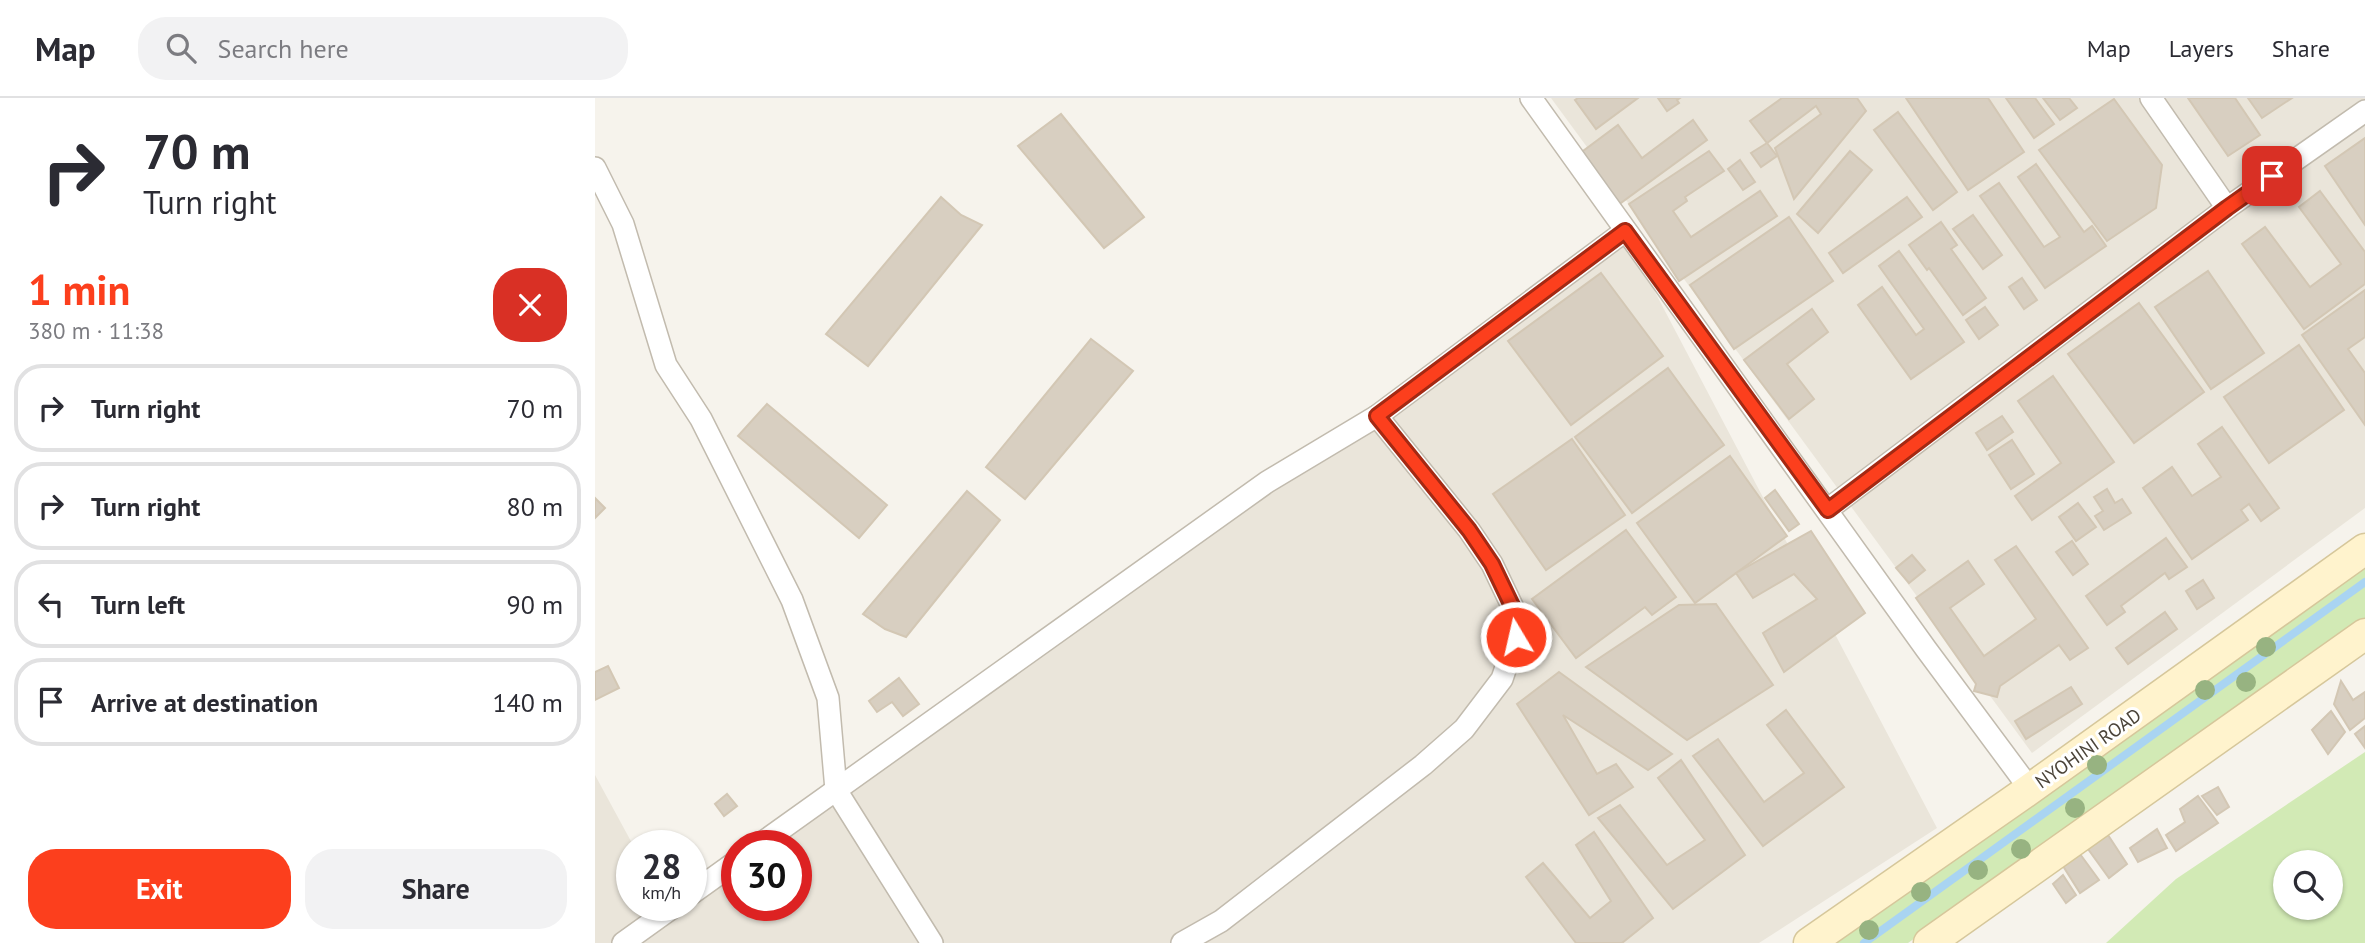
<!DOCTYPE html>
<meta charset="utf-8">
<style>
body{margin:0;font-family:"PT Sans",sans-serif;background:#f2f2f3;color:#2b2b33;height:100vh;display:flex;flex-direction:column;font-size:26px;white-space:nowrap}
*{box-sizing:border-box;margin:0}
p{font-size:23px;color:#7c7c81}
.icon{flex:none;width:38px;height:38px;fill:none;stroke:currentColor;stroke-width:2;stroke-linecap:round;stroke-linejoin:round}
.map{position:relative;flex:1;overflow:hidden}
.panel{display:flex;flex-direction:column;background:#fff;width:595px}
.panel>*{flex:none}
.hud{background:#fff;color:#2b2b33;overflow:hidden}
.controls{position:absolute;left:1678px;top:752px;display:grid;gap:14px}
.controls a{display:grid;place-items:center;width:70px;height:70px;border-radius:50%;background:#fff;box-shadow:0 2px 5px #0004;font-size:35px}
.speed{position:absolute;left:21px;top:732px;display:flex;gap:14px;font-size:35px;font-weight:700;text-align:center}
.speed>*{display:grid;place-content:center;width:91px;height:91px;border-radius:50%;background:#fff;box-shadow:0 2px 5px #0004;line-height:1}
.speed small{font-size:18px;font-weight:400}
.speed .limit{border:10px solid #d22;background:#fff;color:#111}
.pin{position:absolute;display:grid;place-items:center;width:60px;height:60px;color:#fff;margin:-30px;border-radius:14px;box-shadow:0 4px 10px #0006}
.me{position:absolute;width:77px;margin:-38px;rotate:351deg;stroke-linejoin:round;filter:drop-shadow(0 0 5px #0008)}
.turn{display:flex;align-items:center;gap:24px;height:147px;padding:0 28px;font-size:32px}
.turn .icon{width:91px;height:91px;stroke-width:2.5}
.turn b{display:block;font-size:49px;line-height:60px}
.round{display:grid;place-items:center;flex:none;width:74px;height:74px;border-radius:28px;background:#f2f2f3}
.head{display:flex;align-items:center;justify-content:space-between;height:119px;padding:0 28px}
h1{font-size:42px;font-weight:800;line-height:52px;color:#fc3f1d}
.primary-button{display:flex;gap:14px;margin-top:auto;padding:14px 28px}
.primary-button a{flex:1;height:80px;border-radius:28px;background:#fc3f1d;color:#fff;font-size:28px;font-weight:800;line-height:80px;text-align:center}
.primary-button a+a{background:#f2f2f3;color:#2b2b33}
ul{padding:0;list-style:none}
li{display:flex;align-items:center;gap:21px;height:88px;margin:0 14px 10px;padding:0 14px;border:4px solid #e1e1e2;border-radius:28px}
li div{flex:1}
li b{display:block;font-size:26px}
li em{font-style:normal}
header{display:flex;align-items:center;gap:42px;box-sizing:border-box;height:98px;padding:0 35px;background:#fff;border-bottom:2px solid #e1e1e2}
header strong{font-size:33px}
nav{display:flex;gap:38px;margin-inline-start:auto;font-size:24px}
.search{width:490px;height:63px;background:#f2f2f3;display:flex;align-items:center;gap:18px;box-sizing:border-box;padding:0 24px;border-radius:28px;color:#7c7c81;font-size:26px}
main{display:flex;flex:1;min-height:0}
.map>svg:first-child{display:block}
.residential{fill:#eae5da}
.green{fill:#d2eab5;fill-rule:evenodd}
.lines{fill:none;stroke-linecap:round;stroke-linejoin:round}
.stream{stroke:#a9d4f2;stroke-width:8}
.building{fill:#d8cfc1;stroke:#d3c7b4;stroke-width:2}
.minor-casing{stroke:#c2bbae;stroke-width:24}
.secondary-casing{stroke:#d6c79b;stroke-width:33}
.minor{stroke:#fff;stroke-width:21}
.secondary{stroke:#fff3cd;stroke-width:30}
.tree{fill:#97b381}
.route-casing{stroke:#a42913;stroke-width:18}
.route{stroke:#fc3f1d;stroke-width:12}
.labels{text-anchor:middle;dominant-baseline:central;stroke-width:6;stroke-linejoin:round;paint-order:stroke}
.street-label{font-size:19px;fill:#4b4439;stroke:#fff}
</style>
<header>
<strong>Map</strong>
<div class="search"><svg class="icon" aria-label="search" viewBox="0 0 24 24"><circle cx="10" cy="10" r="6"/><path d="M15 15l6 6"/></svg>Search here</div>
<nav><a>Map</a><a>Layers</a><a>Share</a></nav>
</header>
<main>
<section class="panel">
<div class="hud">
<div class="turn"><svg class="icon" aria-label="right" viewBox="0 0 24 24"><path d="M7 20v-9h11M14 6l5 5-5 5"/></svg><div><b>70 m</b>Turn right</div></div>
</div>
<div class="head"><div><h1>1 min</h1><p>380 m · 11:38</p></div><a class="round" style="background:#d93025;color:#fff"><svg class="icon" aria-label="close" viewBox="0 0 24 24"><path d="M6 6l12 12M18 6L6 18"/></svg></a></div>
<ul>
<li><svg class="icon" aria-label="right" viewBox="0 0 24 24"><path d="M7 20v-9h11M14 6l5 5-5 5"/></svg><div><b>Turn right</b></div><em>70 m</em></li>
<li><svg class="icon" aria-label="right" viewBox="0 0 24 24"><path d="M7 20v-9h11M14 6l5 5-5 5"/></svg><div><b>Turn right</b></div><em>80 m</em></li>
<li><svg class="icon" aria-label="left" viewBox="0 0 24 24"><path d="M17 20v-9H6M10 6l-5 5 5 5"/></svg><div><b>Turn left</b></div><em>90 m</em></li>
<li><svg class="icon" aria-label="arrive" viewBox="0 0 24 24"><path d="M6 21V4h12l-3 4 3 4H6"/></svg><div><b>Arrive at destination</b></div><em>140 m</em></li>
</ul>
<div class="primary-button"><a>Exit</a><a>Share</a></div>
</section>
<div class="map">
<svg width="1770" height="845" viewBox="0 0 1770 845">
<rect width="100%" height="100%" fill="#f6f3ec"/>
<g class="residential">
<polygon points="956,0 1770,0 1770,410 1437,655"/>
<polygon points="1031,139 1342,730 1164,845 0,845 0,677 38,747 37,807 96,807 96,796 142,764 142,807 201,807 201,747 166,747"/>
</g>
<g class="green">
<polygon points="1770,466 1770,520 1313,845 1240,845"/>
<path d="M 1770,654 L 1770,845 L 1511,845 L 1581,781 ZM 1690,765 L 1736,765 L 1736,810 L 1690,810 Z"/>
</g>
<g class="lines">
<polyline class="stream" points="1269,845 1770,484"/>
</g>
<g class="building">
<polygon points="983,0 1043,0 1001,31 980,2"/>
<polygon points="1063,0 1085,0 1082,2 1084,5 1072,13"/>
<polygon points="1187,0 1262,0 1271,13 1199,101 1180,50 1226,16 1221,8 1172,45 1155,23"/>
<polygon points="1311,0 1393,0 1429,54 1373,92"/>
<polygon points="1411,0 1440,0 1459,26 1439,40"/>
<polygon points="1448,0 1474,0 1482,10 1465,22"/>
<polygon points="1593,0 1640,0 1665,37 1633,58"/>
<polygon points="1653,0 1697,0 1667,20"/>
<polygon points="1519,1 1567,67 1561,110 1512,143 1444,52"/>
<polygon points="1303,14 1362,94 1338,112 1279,32"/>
<polygon points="466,16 549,119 509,150 423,48"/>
<polygon points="1098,22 1112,42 1023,107 984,56 1023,27 1047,60"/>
<polygon points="1770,40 1770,127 1730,68"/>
<polygon points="1172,45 1182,58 1166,69 1156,55"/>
<polygon points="1114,53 1129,73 1090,99 1092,103 1078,113 1096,139 1165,93 1182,118 1084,183 1034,106"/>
<polygon points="1255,53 1277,72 1223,135 1202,116"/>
<polygon points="1145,62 1160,84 1148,92 1133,71"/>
<polygon points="1441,66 1489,134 1497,128 1511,148 1450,190 1385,98 1404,85 1449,149 1465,139 1423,79"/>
<polygon points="1725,93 1770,154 1770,186 1709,231 1647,146 1670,129 1715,189 1746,166 1704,109"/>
<polygon points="346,99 366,117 387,127 273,268 231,236"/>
<polygon points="1312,99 1327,119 1248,175 1234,155"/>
<polygon points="1378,117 1407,157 1388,171 1358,131"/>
<polygon points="1194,119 1238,183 1139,251 1095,187"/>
<polygon points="1346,124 1362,147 1356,151 1391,200 1368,217 1334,170 1332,172 1314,147"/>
<polygon points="1304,153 1369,244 1316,281 1263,207 1287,189 1321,237 1329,231 1284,168"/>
<polygon points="1613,173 1669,255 1616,291 1560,209"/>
<polygon points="1006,175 1068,258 976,327 913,243"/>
<polygon points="1427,180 1442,202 1429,211 1414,189"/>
<polygon points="1770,192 1770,239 1753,251 1770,275 1770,327 1707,237"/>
<polygon points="1544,205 1609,294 1539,345 1473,256"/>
<polygon points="1390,209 1403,227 1384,241 1371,222"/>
<polygon points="1217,211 1233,234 1192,266 1219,301 1194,321 1149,262"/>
<polygon points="496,241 538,273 430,401 391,369"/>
<polygon points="1704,247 1749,312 1674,365 1629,299"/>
<polygon points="1073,270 1129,347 1037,415 980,339"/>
<polygon points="1458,278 1519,364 1437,422 1420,398 1466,365 1423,303"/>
<polygon points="172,306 292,407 264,440 143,338"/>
<polygon points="1407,318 1418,334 1392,352 1381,335"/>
<polygon points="1627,329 1684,410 1666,423 1654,406 1646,412 1653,422 1597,461 1548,390 1577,369 1597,398 1626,379 1603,346"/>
<polygon points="977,341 1030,417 951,472 898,396"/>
<polygon points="1417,342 1439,376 1416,391 1394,357"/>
<polygon points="1135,358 1192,438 1100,505 1042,425"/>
<polygon points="1512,391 1520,405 1527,401 1536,415 1509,432 1500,418 1508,413 1499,399"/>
<polygon points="1180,392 1204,426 1194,433 1170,400"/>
<polygon points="372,393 405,422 311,539 290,531 268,516"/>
<polygon points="0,400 10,410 0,420"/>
<polygon points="1483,405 1501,429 1481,443 1464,419"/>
<polygon points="1031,432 1081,499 1057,517 1050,509 981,560 937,501"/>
<polygon points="1216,433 1270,515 1189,574 1168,535 1222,501 1199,476 1158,500 1141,475"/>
<polygon points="1571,440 1592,469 1574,481 1570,475 1526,508 1530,514 1512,527 1491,498"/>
<polygon points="1477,443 1493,466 1478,477 1461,454"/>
<polygon points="1421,448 1493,550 1475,562 1464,547 1405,588 1402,599 1379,593 1381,586 1321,500 1373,463 1389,486 1355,510 1389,558 1441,521 1400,462"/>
<polygon points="1317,457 1330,472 1314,485 1301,470"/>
<polygon points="1608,482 1619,500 1602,511 1591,493"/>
<polygon points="1121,506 1178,587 1092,642 991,569 1084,507"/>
<polygon points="1570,514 1582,531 1533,566 1521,550"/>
<polygon points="13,568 24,590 0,602 0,574"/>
<polygon points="964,574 1077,656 1053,672 968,617 1002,676 1021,666 1038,689 994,717 922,606"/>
<polygon points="304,580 324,606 308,618 297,604 282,614 274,603"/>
<polygon points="1746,583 1758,602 1770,594 1770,620 1755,632 1739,606"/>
<polygon points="1476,589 1487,606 1431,641 1420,623"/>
<polygon points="1191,612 1249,689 1168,748 1098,658 1123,641 1169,704 1209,675 1172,627"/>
<polygon points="1736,613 1750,634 1733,656 1717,632"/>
<polygon points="1770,628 1770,650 1760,636"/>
<polygon points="1086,662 1150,757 1078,811 1003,720 1025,707 1072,767 1110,742 1063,680"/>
<polygon points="1623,689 1634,709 1622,717 1607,698"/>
<polygon points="132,696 142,708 129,718 120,706"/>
<polygon points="1603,698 1623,725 1581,753 1571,737 1590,724 1585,711"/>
<polygon points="1562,731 1572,750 1543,764 1535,750"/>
<polygon points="999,734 1058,820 1027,845 981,845 931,779 948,765 995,820 1016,803 981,747"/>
<polygon points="1513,737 1532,766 1514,780 1493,751"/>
<polygon points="1485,756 1504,782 1485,795 1468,768"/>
<polygon points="1468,777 1481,797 1471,805 1458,786"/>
</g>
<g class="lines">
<defs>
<g id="minor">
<polyline points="936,0 1331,551 1435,691"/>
<polyline points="1556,0 1632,110"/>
<polyline points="0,70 28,126 71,267 106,321 197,502 233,600 241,692 337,845"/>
<polyline points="1232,412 1632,110 1770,13"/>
<polyline points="164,747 672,384 782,318 1030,133"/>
<polyline points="96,796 142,763"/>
<polyline points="28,845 81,807"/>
<polyline points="587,845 626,823 828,667 869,631 907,581 921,539 919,512 897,466 874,432 782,318"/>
</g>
<g id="secondary">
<polyline points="1214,845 1435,691 1770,451"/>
<polyline points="1334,845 1770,536"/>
</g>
</defs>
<use href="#minor" class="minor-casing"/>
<use href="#secondary" class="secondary-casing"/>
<use href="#minor" class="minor"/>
<use href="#secondary" class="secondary"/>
</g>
<g class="tree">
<circle cx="1671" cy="549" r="10"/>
<circle cx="1651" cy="584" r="10"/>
<circle cx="1610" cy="592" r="10"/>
<circle cx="1502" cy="667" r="10"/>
<circle cx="1480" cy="710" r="10"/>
<circle cx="1426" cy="751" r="10"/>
<circle cx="1383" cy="772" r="10"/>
<circle cx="1326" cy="794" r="10"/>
<circle cx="1274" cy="832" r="10"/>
</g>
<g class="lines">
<defs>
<polyline id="route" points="921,539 919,512 897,466 874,432 782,318 1030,133 1233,412 1632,110 1677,78"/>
</defs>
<use href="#route" class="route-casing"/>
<use href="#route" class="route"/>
</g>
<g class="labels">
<g class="street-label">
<text transform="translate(1493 650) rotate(-35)">NYOHINI ROAD</text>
</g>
</g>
</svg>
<div class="controls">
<a><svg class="icon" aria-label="search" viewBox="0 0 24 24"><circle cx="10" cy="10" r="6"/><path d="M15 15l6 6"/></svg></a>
</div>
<div class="speed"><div>28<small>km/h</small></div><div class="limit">30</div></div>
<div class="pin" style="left:1677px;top:78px;background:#d93025"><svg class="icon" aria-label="arrive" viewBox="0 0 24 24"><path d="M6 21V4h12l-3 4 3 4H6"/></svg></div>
<svg class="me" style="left:921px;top:539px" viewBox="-20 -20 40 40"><circle r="17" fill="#fc3f1d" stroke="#fff" stroke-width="3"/><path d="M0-11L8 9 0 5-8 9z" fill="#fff"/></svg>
</div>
</main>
